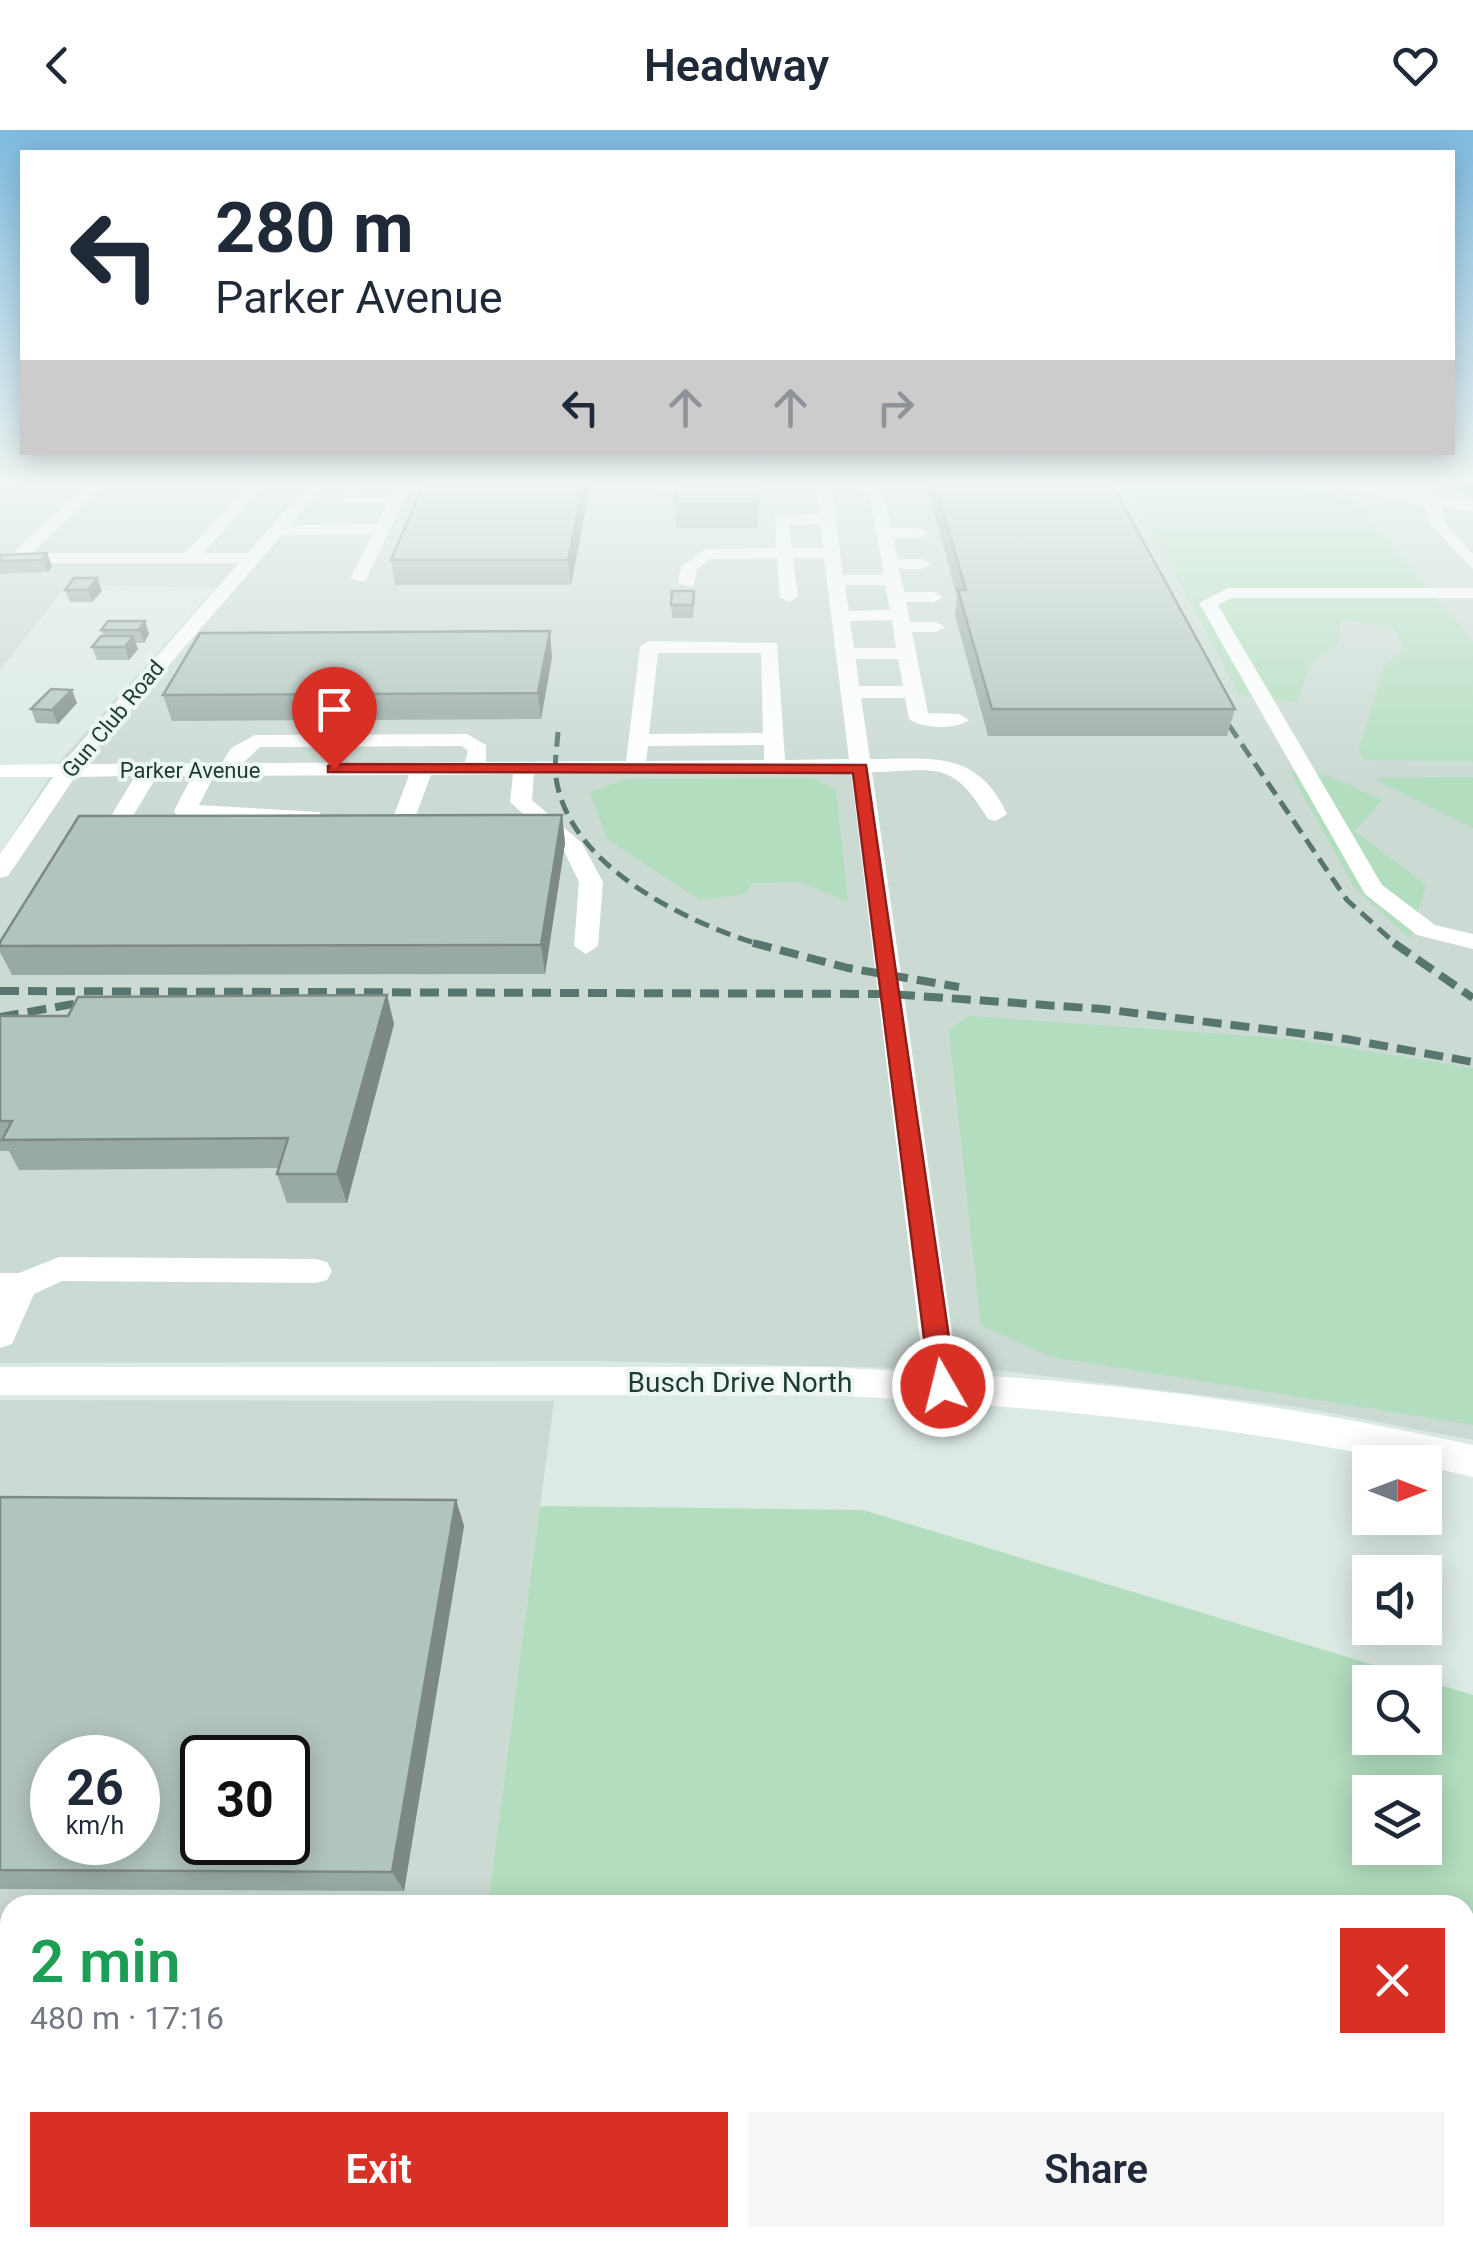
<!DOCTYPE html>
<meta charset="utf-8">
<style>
body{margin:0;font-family:Roboto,sans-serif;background:#f6f6f7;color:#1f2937;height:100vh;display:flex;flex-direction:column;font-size:38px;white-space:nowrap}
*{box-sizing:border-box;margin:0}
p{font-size:32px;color:#747a83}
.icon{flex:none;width:55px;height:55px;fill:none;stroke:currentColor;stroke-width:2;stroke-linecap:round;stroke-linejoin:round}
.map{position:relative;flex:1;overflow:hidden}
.sheet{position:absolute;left:0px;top:1765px;width:1475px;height:352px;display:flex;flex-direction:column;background:#fff;border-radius:30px 30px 0 0;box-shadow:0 5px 25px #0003}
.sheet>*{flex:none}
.guide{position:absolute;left:20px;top:20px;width:1435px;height:305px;border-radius:0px;box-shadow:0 5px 25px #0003;background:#fff;color:#1f2937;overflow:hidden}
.needle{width:65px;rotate:90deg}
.controls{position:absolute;left:1352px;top:1315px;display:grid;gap:20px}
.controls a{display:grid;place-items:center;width:90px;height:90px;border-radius:0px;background:#fff;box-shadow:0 5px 25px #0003;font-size:50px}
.speed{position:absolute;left:30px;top:1605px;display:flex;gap:20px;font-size:50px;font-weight:700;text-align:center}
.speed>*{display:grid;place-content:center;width:130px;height:130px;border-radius:50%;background:#fff;box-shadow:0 5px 25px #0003;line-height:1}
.speed small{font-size:25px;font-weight:400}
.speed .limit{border:5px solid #111;border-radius:15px;background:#fff;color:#111}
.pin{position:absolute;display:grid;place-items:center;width:85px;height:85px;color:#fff;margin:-102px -42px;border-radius:50% 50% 50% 0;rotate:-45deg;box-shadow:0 0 10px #0007}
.pin .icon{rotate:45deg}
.me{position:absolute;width:110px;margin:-55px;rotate:352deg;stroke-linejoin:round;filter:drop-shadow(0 0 8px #0008)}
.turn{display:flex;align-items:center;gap:35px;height:210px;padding:0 30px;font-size:45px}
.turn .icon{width:130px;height:130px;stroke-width:2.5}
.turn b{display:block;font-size:70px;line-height:85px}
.lanes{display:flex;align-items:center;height:95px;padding:0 30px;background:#0003;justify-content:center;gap:50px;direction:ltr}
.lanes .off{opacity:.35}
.round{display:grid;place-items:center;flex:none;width:105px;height:105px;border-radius:0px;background:#f6f6f7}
.head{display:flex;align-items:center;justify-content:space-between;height:170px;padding:0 30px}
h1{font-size:60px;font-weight:600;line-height:75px;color:#1e9e55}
.primary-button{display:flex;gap:20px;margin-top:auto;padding:20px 30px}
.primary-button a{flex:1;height:115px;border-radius:0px;background:#d93025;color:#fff;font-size:40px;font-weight:600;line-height:115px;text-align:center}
.primary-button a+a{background:#f6f6f7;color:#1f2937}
header{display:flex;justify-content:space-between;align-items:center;height:130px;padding:0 30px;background:#fff;font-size:45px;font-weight:600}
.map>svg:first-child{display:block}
.built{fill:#cbdad3;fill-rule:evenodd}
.green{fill:#b3ddbf;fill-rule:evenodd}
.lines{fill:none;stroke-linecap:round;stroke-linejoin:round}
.major-casing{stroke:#bbc4c2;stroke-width:5}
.minor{fill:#fff;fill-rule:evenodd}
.major{fill:#5ea393;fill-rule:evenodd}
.rail-far1{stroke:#57766e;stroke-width:5;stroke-dasharray:15 8;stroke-linecap:butt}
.rail{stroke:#57766e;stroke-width:8;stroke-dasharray:19 9;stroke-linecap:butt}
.wall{fill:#99a9a3}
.shaded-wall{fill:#7d8a84}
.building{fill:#b2c5bd;stroke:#7d8a84;stroke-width:2.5;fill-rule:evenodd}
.route{fill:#d93025;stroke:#8d1f18;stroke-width:2.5}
.labels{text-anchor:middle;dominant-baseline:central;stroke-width:8;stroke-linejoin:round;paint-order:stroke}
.far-street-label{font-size:22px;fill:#1d3a33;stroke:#edf7f2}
.street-label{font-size:28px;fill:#1d3a33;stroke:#edf7f2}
</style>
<header><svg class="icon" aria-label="back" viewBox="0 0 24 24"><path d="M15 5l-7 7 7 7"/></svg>Headway<svg class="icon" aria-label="heart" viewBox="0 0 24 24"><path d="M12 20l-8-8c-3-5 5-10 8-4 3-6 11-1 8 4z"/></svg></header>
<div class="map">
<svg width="1473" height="2116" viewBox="0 0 1473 2116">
<rect width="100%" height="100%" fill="#dceae4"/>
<g class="built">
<polygon points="10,355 1335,355 1473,377 1473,1310 1298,1277 996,1240 592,1231 0,1233 0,724 60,631 215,458 67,455 0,540 0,366"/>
<path d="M 0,1270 L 554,1271 L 488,1775 L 10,1775 L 10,1934 L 0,1935 ZM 52,1628 L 138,1628 L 138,1712 L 52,1712 ZM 202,1628 L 288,1628 L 288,1712 L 202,1712 Z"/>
</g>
<g class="green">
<polygon points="1290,355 1354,370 1473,512 1473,631 1363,630 1359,619 1384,536 1405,519 1393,497 1341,489 1338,514 1311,533 1297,572 1239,564 1128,356"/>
<polygon points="1290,642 1326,645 1383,670 1354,701 1426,755 1410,809 1354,757"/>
<polygon points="1473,647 1473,698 1372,648"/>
<polygon points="812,648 836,660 848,772 800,752 752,753 746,764 700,770 607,709 590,662 625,649"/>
<polygon points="969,886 1292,909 1473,938 1473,1295 1052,1227 981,1196 949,900"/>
<path d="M 540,1376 L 863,1380 L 1473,1565 L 1473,2116 L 0,2116 L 0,1935 L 10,1934 L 10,2108 L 1465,2108 L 1465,1775 L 488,1775 ZM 1425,1552 L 1425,1608 L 1370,1608 L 1370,1552 ZM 1370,1662 L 1425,1662 L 1425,1718 L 1370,1718 Z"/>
</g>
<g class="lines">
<defs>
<polygon id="major" points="1440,355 1473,355 1473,364"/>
</defs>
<use href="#major" class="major-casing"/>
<g class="minor">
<path d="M 86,355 L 102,355 L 32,423 L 185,423 L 249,355 L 265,355 L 203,423 L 248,423 L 308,355 L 324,355 L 290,395 L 377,394 L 388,373 L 343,373 L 347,355 L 362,355 L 358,365 L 391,366 L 396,355 L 411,355 L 365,452 L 350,448 L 373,404 L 282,405 L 83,634 L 222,633 L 231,618 L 255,605 L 467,604 L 486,615 L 486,632 L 626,631 L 640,517 L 649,511 L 777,513 L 785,630 L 849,629 L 824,428 L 793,428 L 798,467 L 789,472 L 780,467 L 777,428 L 710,429 L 697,439 L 693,457 L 678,453 L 681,437 L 706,419 L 776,418 L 775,387 L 819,384 L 816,355 L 831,355 L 843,445 L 884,445 L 869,362 L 847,355 L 882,355 L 891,398 L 919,398 L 927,403 L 919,408 L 893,408 L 898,429 L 923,429 L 931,434 L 923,439 L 899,439 L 904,462 L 934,462 L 943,467 L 934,472 L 906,472 L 910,492 L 936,492 L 945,497 L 936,502 L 912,502 L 928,583 L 959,584 L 969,590 C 956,600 922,599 909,589 L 905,568 L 861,568 L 870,629 C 931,629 977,619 1007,684 L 996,691 L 988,689 C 951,628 938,641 872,642 L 958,1244 C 1132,1254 1303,1277 1473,1315 L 1473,1347 C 1263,1297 1042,1276 823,1265 L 0,1265 L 0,1237 L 823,1237 L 924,1242 L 851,642 L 534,644 L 532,670 L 582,713 L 603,752 L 598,816 L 586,824 L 574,816 L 579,752 L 564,721 L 510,672 L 513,644 L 431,645 L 415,688 L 404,695 L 393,688 L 409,645 L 214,646 L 199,675 L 320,682 L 320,692 L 312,694 L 177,686 L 174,681 L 192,646 L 157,646 L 124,701 L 116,703 L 105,696 L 135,646 L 75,647 L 8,746 L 0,748 L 0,724 L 53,647 L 0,647 L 0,635 L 62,634 L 239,433 L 0,433 L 0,423 L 13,423 ZM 820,394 L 823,418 L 792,418 L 789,395 ZM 845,455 L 885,455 L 890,480 L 849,481 ZM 892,490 L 896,518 L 854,518 L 850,491 ZM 658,523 L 761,523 L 763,603 L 649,604 ZM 856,529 L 898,529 L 903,556 L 859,556 ZM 764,615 L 764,630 L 646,631 L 648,616 ZM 462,616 L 468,621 L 465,632 L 243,633 L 260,617 Z"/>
<polygon points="652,355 668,355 668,359 660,364"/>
<polygon points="1325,355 1364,355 1473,372 1473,382 1440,376 1445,393 1473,424 1473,439 1432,397 1423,374"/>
<polygon points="1228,458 1473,458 1473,468 1231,468 1218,475 1382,755 1435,795 1473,804 1473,819 1417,805 1365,764 1199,473"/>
<polygon points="59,1127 316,1129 327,1132 332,1141 327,1150 316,1153 62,1151 34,1164 12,1214 0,1218 0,1143 19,1143"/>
</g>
<use href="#major" class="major"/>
<g class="rail-far1">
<polyline points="1216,576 1347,770 1397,815"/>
<path d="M 558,602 C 557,617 554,633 556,648 C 569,737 686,792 761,815"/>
</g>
<g class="rail">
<polyline points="753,813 848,838 959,857"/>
<polyline points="1394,813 1473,868"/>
<polyline points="0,861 890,864 1102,879 1346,909 1473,932"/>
<polyline points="0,887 79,873"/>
</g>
</g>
<g class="wall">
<polygon points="423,356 590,356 571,455 395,455 391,430"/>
<polygon points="758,356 758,398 676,398 675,374"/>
<polygon points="927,356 1113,356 1235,579 1227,606 988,606 955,485 957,467"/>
<polygon points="47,423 52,436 48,442 0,444 0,425"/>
<polygon points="74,448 102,461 92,472 70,472 65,460"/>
<polygon points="694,473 693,488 672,488 671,475"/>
<polygon points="145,491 149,504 144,513 136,513 138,519 129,530 97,530 92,517 104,506 101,500"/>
<polygon points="552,527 541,589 172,591 163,565"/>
<polygon points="77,573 58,594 36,593 31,579"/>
<polygon points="562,685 565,713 545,844 12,845 0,822 0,812"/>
<polygon points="387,865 394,894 347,1073 287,1073 277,1044 279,1038 19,1040 9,1021 0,1021 0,886 68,886"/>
<polygon points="0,1367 456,1370 464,1396 404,1761 0,1759"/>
</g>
<g class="shaded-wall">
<polygon points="583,356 590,356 571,455 568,430"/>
<polygon points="47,423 52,436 48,442 43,430"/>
<polygon points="97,448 102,461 92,472 88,460"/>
<polygon points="145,491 149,504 144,513 139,500"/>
<polygon points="550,501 552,527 541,589 538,563"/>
<polygon points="133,506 138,519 129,530 125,517"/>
<polygon points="72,560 77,573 58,594 52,580"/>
<polygon points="562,685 565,713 545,844 541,815"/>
<polygon points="387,865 394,894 347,1073 337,1044"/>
<polygon points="456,1370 464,1396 404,1761 392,1742"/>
</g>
<g class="building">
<polygon points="423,356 583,356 568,430 391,430"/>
<polygon points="677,356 758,356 758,374 675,374"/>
<polygon points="935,356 1113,356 1235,579 992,579 958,460 966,460"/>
<polygon points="47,423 43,430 0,431 0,425"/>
<polygon points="74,448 97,448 88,460 65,460"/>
<polygon points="672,461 694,461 693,475 671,475"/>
<polygon points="108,491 145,491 139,500 101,500"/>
<polygon points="550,501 538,563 163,565 200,503"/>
<polygon points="101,506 133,506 125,517 92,517"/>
<polygon points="51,559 72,560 52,580 31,579"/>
<polygon points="562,685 541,815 0,816 0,812 79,686"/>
<polygon points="387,865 337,1044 277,1044 288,1008 2,1010 12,991 0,991 0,886 68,886 78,867"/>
<path d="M 0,1367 L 456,1370 L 392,1742 L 0,1740 ZM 52,1628 L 138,1628 L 138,1712 L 52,1712 ZM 202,1628 L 288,1628 L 288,1712 L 202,1712 Z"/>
</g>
<linearGradient id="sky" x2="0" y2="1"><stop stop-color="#7ebbe0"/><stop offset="0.54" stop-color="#eff6f3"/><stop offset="1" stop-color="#eff6f3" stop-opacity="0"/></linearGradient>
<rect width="1473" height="652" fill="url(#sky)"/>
<polygon class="route" points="334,634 866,635 956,1256 952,1263 943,1267 930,1256 853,643 328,642 328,636"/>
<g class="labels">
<g class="far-street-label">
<text transform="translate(113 589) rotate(-50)">Gun Club Road</text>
<text x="190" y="640">Parker Avenue</text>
</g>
<g class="street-label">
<text x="740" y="1252">Busch Drive North</text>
</g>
</g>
</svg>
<div class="controls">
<a><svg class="needle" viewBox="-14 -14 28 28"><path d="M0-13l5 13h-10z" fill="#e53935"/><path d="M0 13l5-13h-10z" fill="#747a83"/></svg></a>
<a><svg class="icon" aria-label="sound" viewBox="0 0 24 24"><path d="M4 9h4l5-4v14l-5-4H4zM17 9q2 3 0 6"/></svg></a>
<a><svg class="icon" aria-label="search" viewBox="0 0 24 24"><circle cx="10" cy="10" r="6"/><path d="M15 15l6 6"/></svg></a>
<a><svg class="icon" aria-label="layers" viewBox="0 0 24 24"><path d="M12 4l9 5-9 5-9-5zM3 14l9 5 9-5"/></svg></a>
</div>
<div class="speed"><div>26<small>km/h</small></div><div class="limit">30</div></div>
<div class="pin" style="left:334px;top:639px;background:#d93025"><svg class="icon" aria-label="arrive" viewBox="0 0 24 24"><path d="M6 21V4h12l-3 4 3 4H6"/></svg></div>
<svg class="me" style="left:943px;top:1256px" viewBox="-20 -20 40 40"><circle r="17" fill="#d93025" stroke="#fff" stroke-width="3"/><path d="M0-11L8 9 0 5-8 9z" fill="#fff"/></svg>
<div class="guide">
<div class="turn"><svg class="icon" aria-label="left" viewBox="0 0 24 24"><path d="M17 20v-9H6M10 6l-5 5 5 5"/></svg><div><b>280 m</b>Parker Avenue</div></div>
<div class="lanes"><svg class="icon" aria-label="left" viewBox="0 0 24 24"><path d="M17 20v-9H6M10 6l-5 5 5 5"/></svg><svg class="icon off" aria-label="ahead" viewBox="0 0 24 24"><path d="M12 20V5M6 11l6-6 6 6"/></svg><svg class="icon off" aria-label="ahead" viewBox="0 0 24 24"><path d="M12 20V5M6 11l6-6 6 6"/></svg><svg class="icon off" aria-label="right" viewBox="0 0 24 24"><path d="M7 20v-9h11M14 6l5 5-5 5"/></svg></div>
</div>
<section class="sheet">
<div class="head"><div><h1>2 min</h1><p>480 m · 17:16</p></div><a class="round" style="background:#d93025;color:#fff"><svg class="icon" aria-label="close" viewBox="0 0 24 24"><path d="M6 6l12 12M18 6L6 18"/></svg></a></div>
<div class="primary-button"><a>Exit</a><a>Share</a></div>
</section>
</div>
